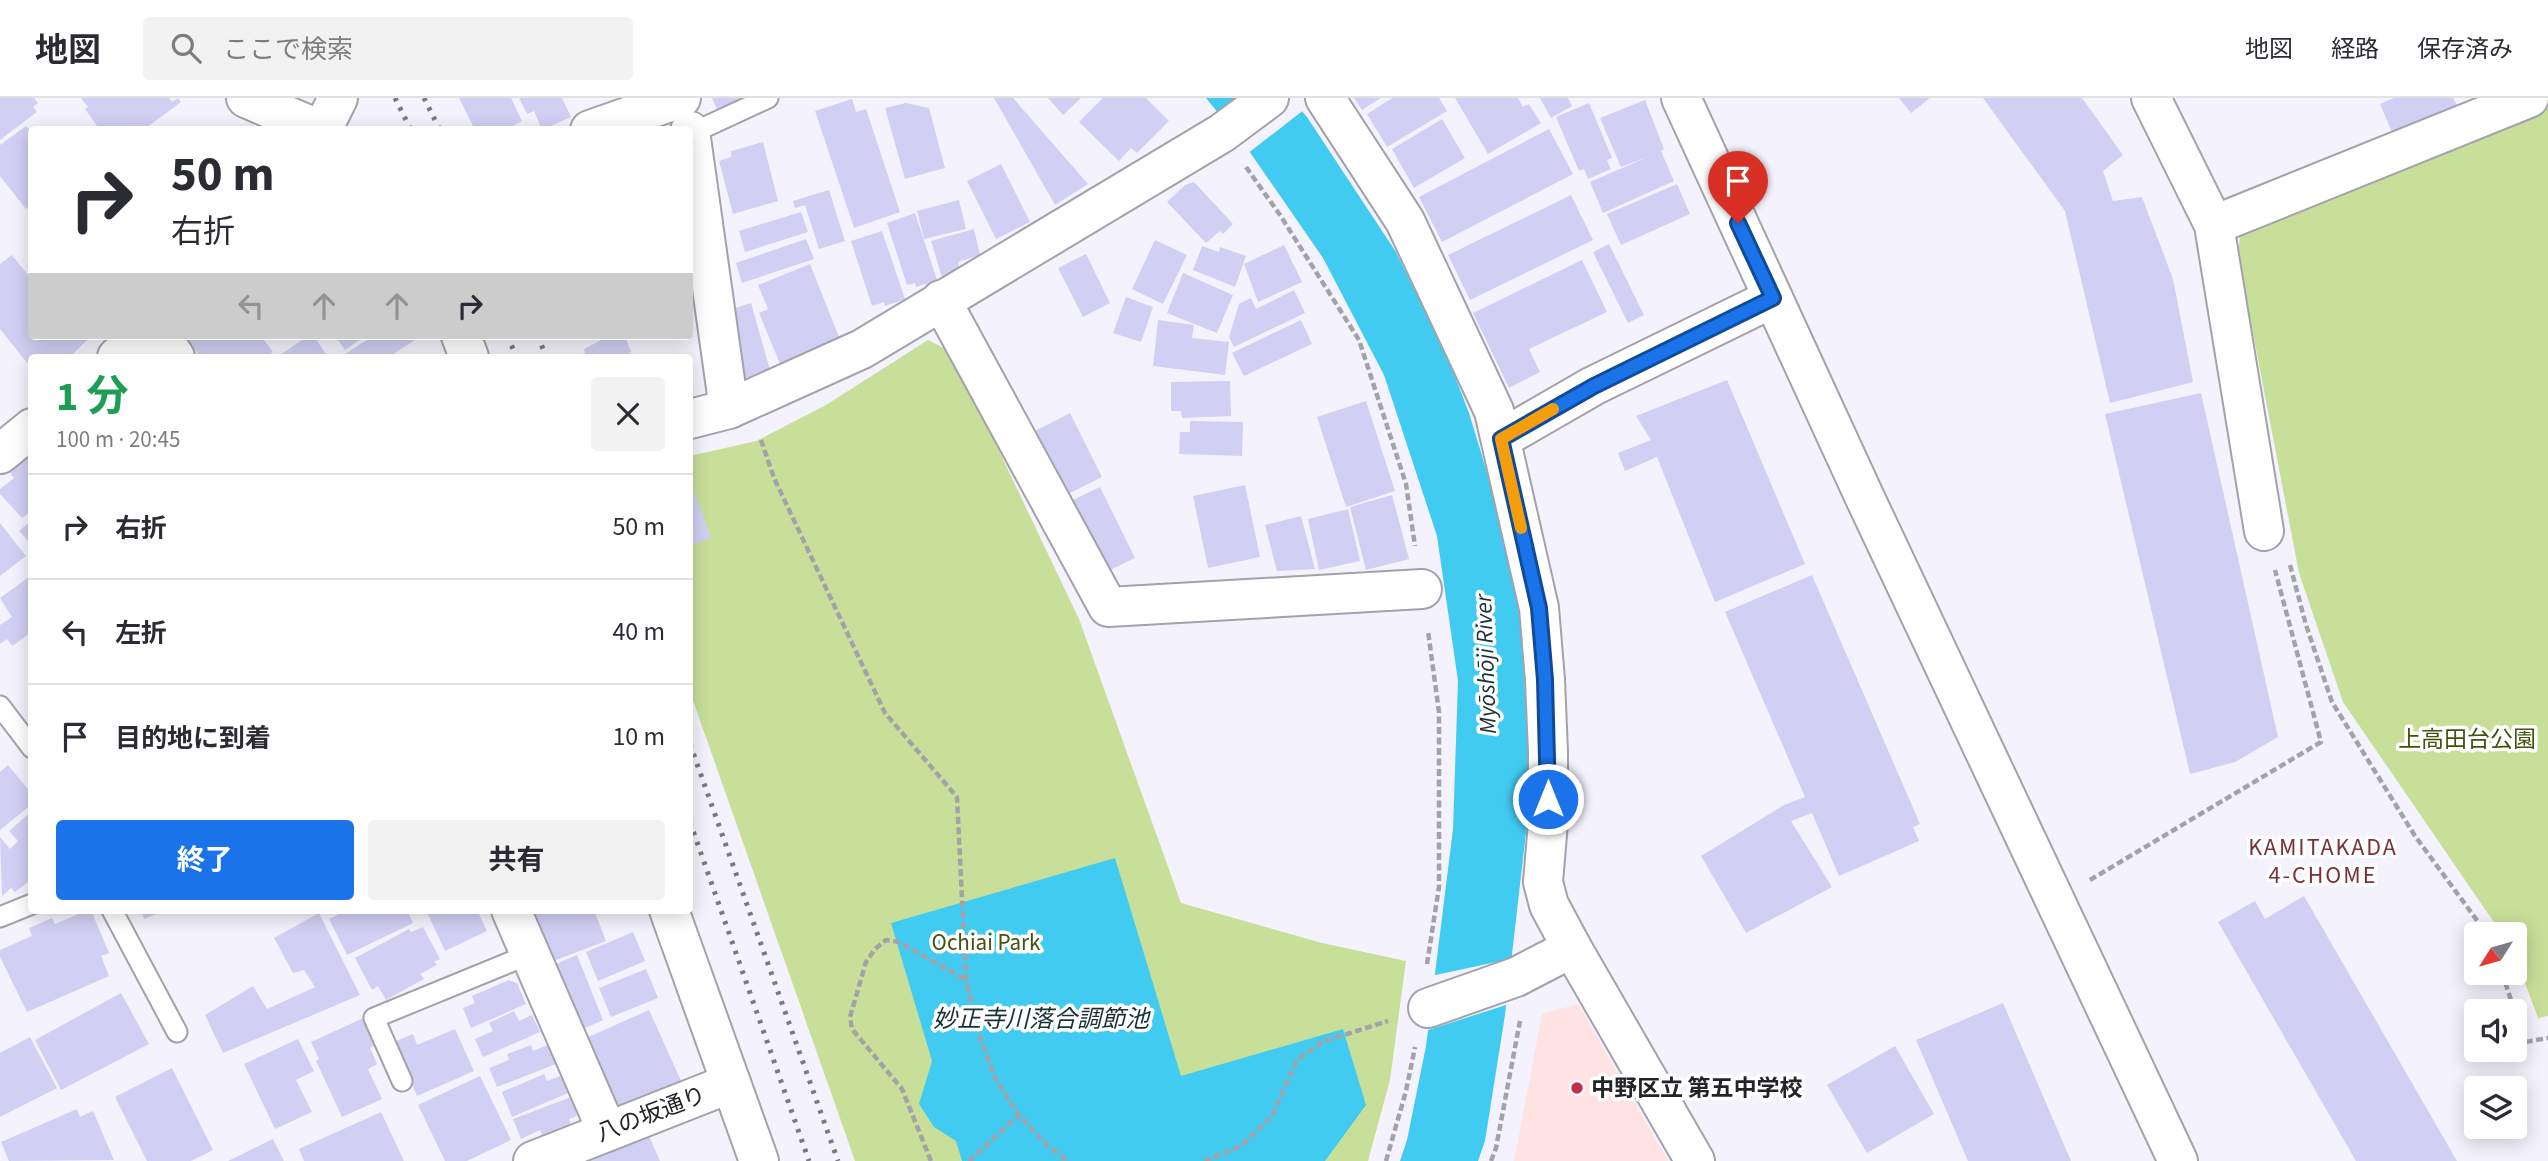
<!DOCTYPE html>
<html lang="ja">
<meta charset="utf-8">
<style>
body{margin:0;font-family:"Source Sans 3","Noto Sans JP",sans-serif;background:#f2f2f3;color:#2b2b33;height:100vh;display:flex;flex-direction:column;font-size:26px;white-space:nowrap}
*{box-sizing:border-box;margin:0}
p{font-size:23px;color:#7c7c81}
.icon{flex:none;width:38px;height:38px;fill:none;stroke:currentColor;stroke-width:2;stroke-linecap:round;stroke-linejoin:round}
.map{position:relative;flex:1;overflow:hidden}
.drawer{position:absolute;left:28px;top:256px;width:665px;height:560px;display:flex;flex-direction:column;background:#fff;border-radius:7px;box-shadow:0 4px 18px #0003}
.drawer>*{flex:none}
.guide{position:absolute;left:28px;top:28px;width:665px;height:214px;border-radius:7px;box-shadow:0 4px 18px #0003;background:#fff;color:#2b2b33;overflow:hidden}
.needle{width:46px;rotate:233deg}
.buttons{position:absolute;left:2464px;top:824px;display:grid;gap:14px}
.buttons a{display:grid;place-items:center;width:63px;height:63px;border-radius:7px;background:#fff;box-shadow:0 4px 18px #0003;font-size:35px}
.pin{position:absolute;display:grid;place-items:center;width:60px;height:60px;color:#fff;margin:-72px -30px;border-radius:50% 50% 50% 0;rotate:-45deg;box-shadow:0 0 7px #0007}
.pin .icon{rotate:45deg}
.me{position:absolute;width:77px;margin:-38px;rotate:0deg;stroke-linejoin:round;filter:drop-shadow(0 0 5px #0008)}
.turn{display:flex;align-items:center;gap:24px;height:147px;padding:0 28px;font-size:32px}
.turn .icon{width:91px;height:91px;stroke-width:2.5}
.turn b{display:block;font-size:49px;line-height:60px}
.lanes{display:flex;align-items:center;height:66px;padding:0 28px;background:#0003;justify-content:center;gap:35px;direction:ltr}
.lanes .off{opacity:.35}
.round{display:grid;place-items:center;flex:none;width:74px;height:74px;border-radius:7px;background:#f2f2f3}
.headline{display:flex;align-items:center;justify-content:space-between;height:119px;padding:0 28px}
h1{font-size:42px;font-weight:700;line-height:52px;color:#1e9e55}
.button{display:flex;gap:14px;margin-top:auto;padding:14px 28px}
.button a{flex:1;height:80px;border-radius:7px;background:#1a73e8;color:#fff;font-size:28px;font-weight:700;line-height:80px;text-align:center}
.button a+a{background:#f2f2f3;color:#2b2b33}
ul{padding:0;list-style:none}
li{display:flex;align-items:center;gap:21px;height:105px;padding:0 28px;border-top:2px solid #e1e1e2}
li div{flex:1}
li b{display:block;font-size:26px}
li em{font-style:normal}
header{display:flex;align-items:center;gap:42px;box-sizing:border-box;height:98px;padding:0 35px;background:#fff;border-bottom:2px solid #e1e1e2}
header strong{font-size:33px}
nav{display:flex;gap:38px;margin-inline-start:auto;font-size:24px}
.search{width:490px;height:63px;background:#f2f2f3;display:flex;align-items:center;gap:18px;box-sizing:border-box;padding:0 24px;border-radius:7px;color:#7c7c81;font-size:26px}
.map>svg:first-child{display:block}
.education{fill:#fee3e2}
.green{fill:#c8df99}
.water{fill:#42cbf1}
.pier{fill:#f4f3fd}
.building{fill:#d1cff3}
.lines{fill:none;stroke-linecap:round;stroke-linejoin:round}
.service-casing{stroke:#a3a2ab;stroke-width:23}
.minor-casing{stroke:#a3a2ab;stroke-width:42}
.tertiary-casing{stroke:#a3a2ab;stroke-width:42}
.path{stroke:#a2a2a9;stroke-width:4.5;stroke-dasharray:7 3.5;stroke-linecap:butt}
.service{stroke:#fff;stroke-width:19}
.minor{stroke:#fff;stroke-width:38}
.tertiary{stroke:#fff;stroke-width:38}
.rail{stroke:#79797f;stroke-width:5;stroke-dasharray:3.5 7;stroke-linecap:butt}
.route-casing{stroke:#114b97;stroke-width:18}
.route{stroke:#1a73e8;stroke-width:12}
.slow{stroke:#f59e0b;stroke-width:12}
.poi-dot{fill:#c1304a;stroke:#fff;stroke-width:2.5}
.labels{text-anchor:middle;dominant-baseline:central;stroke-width:7;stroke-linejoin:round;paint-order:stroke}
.park-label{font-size:23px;fill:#42530d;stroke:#fff}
.poi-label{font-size:23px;font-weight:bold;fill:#242428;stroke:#fff;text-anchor:start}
.street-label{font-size:23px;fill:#242428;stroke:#fff}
.water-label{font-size:24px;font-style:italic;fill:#193037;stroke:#fff}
.neighbourhood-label{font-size:24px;letter-spacing:2px;fill:#79323a;stroke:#fff}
</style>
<header>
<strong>地図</strong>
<div class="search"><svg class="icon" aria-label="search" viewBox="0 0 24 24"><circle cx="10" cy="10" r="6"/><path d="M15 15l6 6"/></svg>ここで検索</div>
<nav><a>地図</a><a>経路</a><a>保存済み</a></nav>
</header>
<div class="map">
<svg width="2548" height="1063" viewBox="0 0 2548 1063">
<rect width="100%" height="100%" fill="#f4f3fd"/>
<polygon class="education" points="1578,906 1668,1063 1514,1063 1542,916"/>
<g class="green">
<polygon points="2548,10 2548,918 2538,920 2515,858 2515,836 2502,836 2343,604 2299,475 2238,157 2240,138"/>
<polygon points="928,242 946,251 971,294 1079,521 1181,805 1322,845 1406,863 1390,982 1368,1063 855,1063 690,594 690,358 756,343 826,307"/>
</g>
<g class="water">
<polygon points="1206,0 1291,0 1307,19 1396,154 1447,258 1469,315 1500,417 1520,517 1531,691 1505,917 1485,1043 1478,1063 1400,1063 1407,1042 1426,948 1453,731 1458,583 1437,438 1384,277 1323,160 1249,53"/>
<polygon points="1115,760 1181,978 1343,931 1366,1007 1325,1063 962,1063 956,1043 934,1029 919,1006 932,963 891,825"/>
</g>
<g class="pier">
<polygon points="1242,0 1296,0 1305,11 1247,56 1218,18"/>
<polygon points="1515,860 1509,906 1425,933 1431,878"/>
</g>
<g class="building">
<polygon points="0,0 34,0 38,5 33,9 37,14 0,42"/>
<polygon points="81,0 169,0 172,4 178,0 181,4 143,32 100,32 85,11 88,9"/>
<polygon points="459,0 511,0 522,23 505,32 475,32"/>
<polygon points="519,0 562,0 571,19 542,32 534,13 527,16"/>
<polygon points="712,0 756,0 720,18"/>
<polygon points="994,0 1013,0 1088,86 1055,107"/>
<polygon points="1048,0 1081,0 1063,17"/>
<polygon points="1103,0 1146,0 1169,23 1137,55 1131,50 1119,63 1079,24"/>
<polygon points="1354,0 1381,0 1362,12"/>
<polygon points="1392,0 1439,0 1447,13 1387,49 1367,16"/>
<polygon points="1455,0 1518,0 1523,9 1529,6 1541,25 1488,56"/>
<polygon points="1540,0 1568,0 1572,8 1551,20"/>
<polygon points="1899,0 1930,0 1911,15"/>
<polygon points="1983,0 2082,0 2123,57 2103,73 2113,103 2142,99 2173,181 2193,284 2110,305 2065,113"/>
<polygon points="2394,0 2453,0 2457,7 2392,34 2380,6"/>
<polygon points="852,1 856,14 866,11 900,114 854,130 815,13"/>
<polygon points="1645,2 1664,51 1661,53 1674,83 1603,115 1590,84 1650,58 1621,69 1600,20"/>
<polygon points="906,5 929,10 945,70 905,81 885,10"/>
<polygon points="1589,5 1612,60 1607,62 1611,71 1588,81 1584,71 1579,73 1556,19"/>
<polygon points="1442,21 1465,60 1414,90 1392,51"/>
<polygon points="26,28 32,35 32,107 26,111 0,78 0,47"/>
<polygon points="1549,31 1573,76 1442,144 1419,99"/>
<polygon points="763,44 778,103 733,116 719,63 731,59 731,53"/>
<polygon points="1001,66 1030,124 996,141 967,83"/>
<polygon points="1194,84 1233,126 1223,136 1220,133 1206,145 1167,104 1185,87"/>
<polygon points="1677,86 1690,116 1621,147 1607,116"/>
<polygon points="829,92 845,143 819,151 805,107 795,110 793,103"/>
<polygon points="1571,97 1593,142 1470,202 1448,157"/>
<polygon points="959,102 966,131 924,141 917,113"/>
<polygon points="801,114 808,134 745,154 739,133"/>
<polygon points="915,115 937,182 916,189 915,185 907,187 887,125"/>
<polygon points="974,131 980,157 958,164 961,174 942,179 931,143"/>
<polygon points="882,133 905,201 885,208 884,204 872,208 851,143"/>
<polygon points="806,141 814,161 742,185 736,165"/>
<polygon points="1155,142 1187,157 1163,206 1132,191"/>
<polygon points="1609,146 1644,217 1628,225 1593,154"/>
<polygon points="1284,147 1302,184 1258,204 1244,166"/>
<polygon points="1202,148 1219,154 1220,149 1246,158 1235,189 1193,172"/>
<polygon points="1086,156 1110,205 1083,219 1058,170"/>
<polygon points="12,157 32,182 32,238 91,238 70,259 32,259 32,271 0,231 0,166"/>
<polygon points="1582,162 1607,214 1529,251 1540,274 1509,290 1473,215"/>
<polygon points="810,166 843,249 783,273 759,215 768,211 758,187"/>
<polygon points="1183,175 1233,197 1217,235 1167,215"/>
<polygon points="1294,192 1305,215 1234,249 1229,239 1239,206 1251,200 1256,211"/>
<polygon points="1126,199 1153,209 1141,244 1113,235"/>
<polygon points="751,205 774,286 745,293 730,236 738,233 731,211"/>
<polygon points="1158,222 1194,227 1192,240 1229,244 1225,277 1153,268"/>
<polygon points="1301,222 1312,246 1244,278 1232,255"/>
<polygon points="186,238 261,238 273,254 265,259 200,259"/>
<polygon points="308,238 314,238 327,258 277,259"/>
<polygon points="335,238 365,238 345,252"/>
<polygon points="373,238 421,238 389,259 347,259 345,256"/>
<polygon points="609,238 625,238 631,254 624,259 586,259 584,251"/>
<polygon points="1727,282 1805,466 1715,504 1657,359 1625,373 1618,355 1651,342 1636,318"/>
<polygon points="1230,283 1231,318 1182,320 1181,313 1171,313 1171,284"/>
<polygon points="2201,295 2278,639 2235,664 2190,676 2105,316"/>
<polygon points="1366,303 1395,393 1346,409 1317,319"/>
<polygon points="1070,315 1102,379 1068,396 1035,333"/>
<polygon points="1190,323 1243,324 1242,358 1179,356 1180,334 1190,334"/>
<polygon points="32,354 32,412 22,420 0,396 0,391 14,380 9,373"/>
<polygon points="1245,387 1260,459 1208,470 1193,398"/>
<polygon points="1100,389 1135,460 1106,474 1071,403"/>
<polygon points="695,396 711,440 690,448 690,398"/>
<polygon points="1392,397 1409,461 1366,472 1350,409"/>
<polygon points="1348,411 1360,463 1319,472 1308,421"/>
<polygon points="1301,418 1315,471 1277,473 1265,427"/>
<polygon points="32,422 32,447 19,433"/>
<polygon points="0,425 26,458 0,478"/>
<polygon points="32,477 32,534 12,548 7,541 0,546 0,527 12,519 0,500"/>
<polygon points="1812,477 1920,726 1913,729 1919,743 1839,778 1812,715 1791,723 1832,789 1746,835 1701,758 1784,707 1805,699 1725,514"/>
<polygon points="8,667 32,696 32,706 0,732 0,674"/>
<polygon points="32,713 32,781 15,794 11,790 2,798 0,739 10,751 18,743 9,733"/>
<polygon points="2304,798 2457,1063 2356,1063 2218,824 2255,803 2265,821"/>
<polygon points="88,812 91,812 109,855 101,858 109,878 27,914 0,859 0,852 32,838 29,830 52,820 55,826"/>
<polygon points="141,812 166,812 144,821"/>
<polygon points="348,812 407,812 413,825 347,857 329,821"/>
<polygon points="426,812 477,812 487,833 445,853"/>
<polygon points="528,812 594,812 606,843 548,865"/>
<polygon points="319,815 360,897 223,955 205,917 253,888 267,911 315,889 304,872 293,875 274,840"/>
<polygon points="423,829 440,861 434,864 437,867 420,876 424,881 386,902 378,888 372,892 355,860 409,831 411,834"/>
<polygon points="633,834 645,863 598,883 586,854"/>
<polygon points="577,857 603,922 583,931 556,866"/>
<polygon points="646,871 658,900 611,919 599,890"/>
<polygon points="509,882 517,885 526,906 471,930 463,910 475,905 472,898"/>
<polygon points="121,895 149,946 61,992 35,942"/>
<polygon points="2003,905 2071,1063 1968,1063 1916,942"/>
<polygon points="649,912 682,985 616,1014 584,941"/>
<polygon points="514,913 519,923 532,917 540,934 483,959 475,941 493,933 489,925"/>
<polygon points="370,917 382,944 370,950 377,966 368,971 382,1001 342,1019 316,963 319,961 311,944"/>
<polygon points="455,931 474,973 417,998 394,944 413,936 417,947"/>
<polygon points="30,939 57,990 0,1019 0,955"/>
<polygon points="298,941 314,973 296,982 312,1014 275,1031 244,966"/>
<polygon points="531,947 533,953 548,947 556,966 497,989 489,970 509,962 507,956"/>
<polygon points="1895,948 1934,1016 1867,1055 1827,987"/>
<polygon points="172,970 213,1052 191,1063 147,1063 115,999"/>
<polygon points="544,976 547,983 560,978 568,995 512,1019 502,994"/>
<polygon points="480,978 511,1042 467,1063 445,1063 418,1007"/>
<polygon points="571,999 577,1018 569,1021 571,1028 544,1041 540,1032 521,1041 513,1021"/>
<polygon points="77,1011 80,1019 93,1013 114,1062 9,1063 1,1044"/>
<polygon points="381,1014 404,1063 304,1063 299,1051"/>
<polygon points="649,1038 660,1063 591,1063"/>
<polygon points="273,1041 284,1063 228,1063"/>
</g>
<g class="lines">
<defs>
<g id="service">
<polyline points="690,36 768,0"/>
<polyline points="0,608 32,650"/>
<polyline points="112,812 177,934"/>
<polyline points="0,819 32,806"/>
<polyline points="402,983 374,920 530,856"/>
</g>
<g id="minor">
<polyline points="246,0 320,32"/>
<polyline points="1325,0 1405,123 1494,313 1539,510 1545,582 1548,654 1548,725 1543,784 1549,807 1572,850"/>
<polyline points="1681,0 1865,400 2178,1063"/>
<polyline points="2151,0 2214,127 2264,433"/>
<polyline points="322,32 338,0"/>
<polyline points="590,32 681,0"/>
<polyline points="690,33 729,311"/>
<polyline points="2214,127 2529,0"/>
<polyline points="941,202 1108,509 1422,491"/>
<polyline points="161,238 175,259"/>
<polyline points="461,238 469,259"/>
<polyline points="117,259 142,238"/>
<polyline points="690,321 729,311 862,251 1222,35 1269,0"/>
<polyline points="1501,341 1593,288 1773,200"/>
<polyline points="0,356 32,330"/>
<polyline points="511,812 607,1033"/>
<polyline points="1428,910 1516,879 1572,850 1695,1063"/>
<polyline points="533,1063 731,985"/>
</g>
<polyline id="tertiary" points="669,812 759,1063"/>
</defs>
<use href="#service" class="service-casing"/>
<use href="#minor" class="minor-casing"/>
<use href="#tertiary" class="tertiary-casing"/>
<g class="path">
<polyline points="1246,69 1280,117 1359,242 1406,386 1415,448"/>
<polyline points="761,342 774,380 885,615 957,699 966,882 979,936 995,980 1019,1017 1048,1048 1068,1063"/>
<polyline points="2290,467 2306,527 2332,604 2415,738 2487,836"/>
<polyline points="2090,782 2321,644 2275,472"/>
<polyline points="1427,866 1439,789 1439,614 1428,533"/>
<polyline points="2502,875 2525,944 2548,940"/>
<polyline points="931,1063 902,991 852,931 850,919 866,864 875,851 886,842 899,844 966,882"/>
<polyline points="969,1063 1019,1017"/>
<polyline points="1204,1063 1241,1048 1272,1018 1297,962 1322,944 1388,923"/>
<polyline points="1386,1063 1406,993 1415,949"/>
<polyline points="1491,1063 1496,1050 1520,923"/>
</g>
<use href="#service" class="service"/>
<use href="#minor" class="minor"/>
<use href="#tertiary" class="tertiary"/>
<g class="rail">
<polyline points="395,0 411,32"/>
<polyline points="424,0 440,32"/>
<polyline points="507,238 517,259"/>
<polyline points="537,238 547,259"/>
<polyline points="690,646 838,1063"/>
<polyline points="690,724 809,1063"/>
</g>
</g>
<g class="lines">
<defs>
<polyline id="route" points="1548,701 1545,582 1539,510 1501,341 1594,288 1773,200 1738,125"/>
</defs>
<use href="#route" class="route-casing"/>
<use href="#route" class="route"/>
<polyline class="slow" points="1521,430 1501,341 1553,311"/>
</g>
<circle class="poi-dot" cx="1577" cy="990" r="7"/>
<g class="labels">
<g class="park-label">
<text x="2467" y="641">上高田台公園</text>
<text x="986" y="844">Ochiai Park</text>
</g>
<g class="poi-label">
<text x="1591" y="990">中野区立 第五中学校</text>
</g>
<g class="street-label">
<text transform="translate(651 1016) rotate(-21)">八の坂通り</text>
</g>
<g class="water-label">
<text transform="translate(1486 566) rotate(-92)">Myōshōji River</text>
<text x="1041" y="921">妙正寺川落合調節池</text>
</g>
<g class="neighbourhood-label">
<text x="2323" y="749">KAMITAKADA<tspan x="2323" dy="28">4-CHOME</tspan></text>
</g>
</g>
</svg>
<div class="buttons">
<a><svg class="needle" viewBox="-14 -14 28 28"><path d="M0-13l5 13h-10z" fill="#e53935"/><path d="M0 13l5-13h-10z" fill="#7c7c81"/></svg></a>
<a><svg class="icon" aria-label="sound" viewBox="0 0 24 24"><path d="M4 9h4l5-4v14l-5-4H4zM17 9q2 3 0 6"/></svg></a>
<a><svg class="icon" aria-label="layers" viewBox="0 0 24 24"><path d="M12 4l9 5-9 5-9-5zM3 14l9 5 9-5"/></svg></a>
</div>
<div class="pin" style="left:1738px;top:125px;background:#d93025"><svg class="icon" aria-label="arrive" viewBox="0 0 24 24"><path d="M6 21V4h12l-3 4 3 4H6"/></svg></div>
<svg class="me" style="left:1548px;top:701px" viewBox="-20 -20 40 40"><circle r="17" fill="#1a73e8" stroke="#fff" stroke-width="3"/><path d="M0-11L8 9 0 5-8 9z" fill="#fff"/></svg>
<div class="guide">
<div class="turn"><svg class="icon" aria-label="right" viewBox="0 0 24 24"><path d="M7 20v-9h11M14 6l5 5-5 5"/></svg><div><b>50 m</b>右折</div></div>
<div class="lanes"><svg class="icon off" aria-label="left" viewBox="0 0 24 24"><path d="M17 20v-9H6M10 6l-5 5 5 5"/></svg><svg class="icon off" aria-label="ahead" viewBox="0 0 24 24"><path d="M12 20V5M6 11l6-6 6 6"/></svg><svg class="icon off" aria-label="ahead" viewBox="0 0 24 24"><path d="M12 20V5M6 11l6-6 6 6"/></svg><svg class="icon" aria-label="right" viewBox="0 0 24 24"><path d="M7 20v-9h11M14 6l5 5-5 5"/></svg></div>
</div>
<section class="drawer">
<div class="headline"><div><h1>1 分</h1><p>100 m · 20:45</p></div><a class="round"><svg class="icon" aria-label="close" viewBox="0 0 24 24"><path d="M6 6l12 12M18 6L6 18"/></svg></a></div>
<ul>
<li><svg class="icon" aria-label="right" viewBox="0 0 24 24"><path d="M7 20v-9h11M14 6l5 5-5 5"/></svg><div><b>右折</b></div><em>50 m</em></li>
<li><svg class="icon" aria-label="left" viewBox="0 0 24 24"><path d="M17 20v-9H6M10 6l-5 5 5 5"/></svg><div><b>左折</b></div><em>40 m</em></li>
<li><svg class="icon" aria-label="arrive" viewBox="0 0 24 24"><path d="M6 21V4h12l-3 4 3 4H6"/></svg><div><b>目的地に到着</b></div><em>10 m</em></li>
</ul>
<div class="button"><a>終了</a><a>共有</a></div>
</section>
</div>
